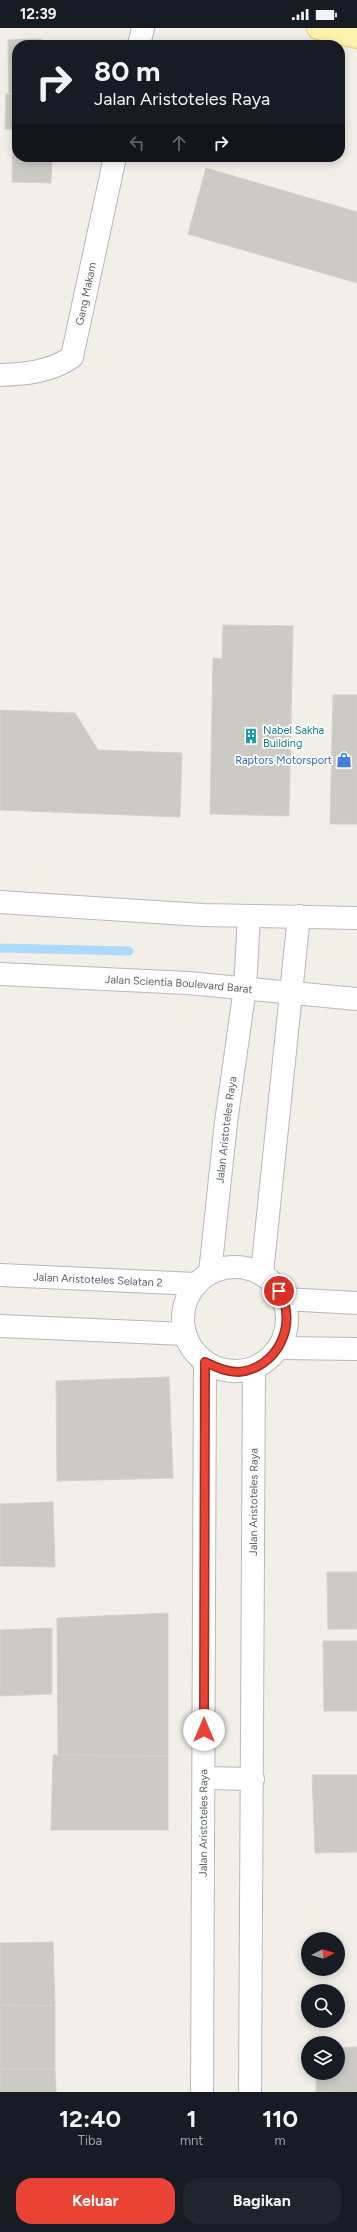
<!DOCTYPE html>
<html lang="id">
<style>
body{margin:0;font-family:Figtree,sans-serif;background:#20242c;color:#f1f3f6;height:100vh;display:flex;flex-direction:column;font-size:15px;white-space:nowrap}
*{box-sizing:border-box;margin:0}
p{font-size:13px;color:#9ea1a6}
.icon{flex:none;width:22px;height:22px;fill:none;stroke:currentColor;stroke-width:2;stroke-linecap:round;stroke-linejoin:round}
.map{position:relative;height:2064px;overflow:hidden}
.details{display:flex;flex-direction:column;background:#171b24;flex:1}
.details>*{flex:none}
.hud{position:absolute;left:12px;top:12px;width:333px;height:122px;border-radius:16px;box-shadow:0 2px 10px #0003;background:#171b24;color:#f1f3f6;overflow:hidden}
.needle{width:26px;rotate:85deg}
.controls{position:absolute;left:301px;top:1904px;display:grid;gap:8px}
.controls a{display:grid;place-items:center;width:44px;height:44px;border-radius:50%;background:#171b24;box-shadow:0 2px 10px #0003;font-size:20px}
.pin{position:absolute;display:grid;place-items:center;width:34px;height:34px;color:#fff;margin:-17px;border:2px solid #fff;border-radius:50%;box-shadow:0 1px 4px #0007}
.me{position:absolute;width:44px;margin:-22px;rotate:0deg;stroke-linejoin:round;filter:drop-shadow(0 0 3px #0008)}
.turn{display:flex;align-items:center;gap:14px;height:84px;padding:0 16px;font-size:18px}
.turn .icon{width:52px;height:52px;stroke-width:2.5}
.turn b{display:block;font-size:28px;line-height:34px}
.lanes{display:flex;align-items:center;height:38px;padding:0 16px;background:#0003;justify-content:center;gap:20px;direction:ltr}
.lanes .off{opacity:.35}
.eta{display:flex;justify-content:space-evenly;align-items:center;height:68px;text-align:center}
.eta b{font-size:24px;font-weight:700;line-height:28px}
.primary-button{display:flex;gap:8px;margin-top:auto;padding:8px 16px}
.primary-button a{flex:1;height:46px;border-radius:16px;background:#ea4335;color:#fff;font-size:16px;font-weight:700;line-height:46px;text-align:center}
.primary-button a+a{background:#20242c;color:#f1f3f6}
.status{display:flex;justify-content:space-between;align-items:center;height:28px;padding:0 20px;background:#171b24;direction:ltr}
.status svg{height:11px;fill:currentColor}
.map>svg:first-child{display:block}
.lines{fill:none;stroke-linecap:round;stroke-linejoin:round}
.stream{stroke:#aadaff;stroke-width:9}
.building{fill:#cccac5;stroke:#d6d1c6}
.street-casing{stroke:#b5b8bc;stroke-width:24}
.secondary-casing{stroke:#b6babf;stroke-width:24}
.primary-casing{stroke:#f2c960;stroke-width:24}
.street{stroke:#fff;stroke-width:22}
.secondary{stroke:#fff;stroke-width:22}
.primary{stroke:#fff2af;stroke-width:22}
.route-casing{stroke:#982c22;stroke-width:10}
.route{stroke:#ea4335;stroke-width:7}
.labels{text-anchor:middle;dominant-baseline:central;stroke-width:3.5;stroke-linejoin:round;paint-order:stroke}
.street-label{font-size:11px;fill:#5f6368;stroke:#fff}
.culture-label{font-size:11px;fill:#0d838f;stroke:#fff;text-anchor:start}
.shop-label{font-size:11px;fill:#366cbe;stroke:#fff;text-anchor:end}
</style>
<div class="status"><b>12:39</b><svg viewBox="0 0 49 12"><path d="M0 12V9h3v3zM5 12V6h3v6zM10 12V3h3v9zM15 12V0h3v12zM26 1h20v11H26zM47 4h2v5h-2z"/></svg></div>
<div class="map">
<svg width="357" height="2064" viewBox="0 0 357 2064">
<rect width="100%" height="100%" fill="#f1efe8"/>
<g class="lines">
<polyline class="stream" points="0,920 129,923"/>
</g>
<g class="building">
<polygon points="42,11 42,17 17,17 17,65 9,65 8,12"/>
<polygon points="6,66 17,67 17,101 5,101"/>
<polygon points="13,110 17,111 17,129 52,129 51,155 12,154"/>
<polygon points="206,140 357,184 357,255 188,206"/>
<polygon points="223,597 293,598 289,788 210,786 213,630 222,631"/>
<polygon points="333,667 357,667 357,796 330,796"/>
<polygon points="0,682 75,685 98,722 182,725 180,789 0,782"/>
<polygon points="169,1349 173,1450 57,1453 56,1353"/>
<polygon points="53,1474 55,1539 0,1538 0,1476"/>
<polygon points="327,1544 357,1544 357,1601 328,1601"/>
<polygon points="168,1585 168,1728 58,1727 57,1590"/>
<polygon points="52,1600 52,1666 0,1668 0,1602"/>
<polygon points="323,1613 357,1613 357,1683 324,1683"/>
<polygon points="53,1727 168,1728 168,1802 51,1802"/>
<polygon points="312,1747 357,1747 357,1824 315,1825"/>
<polygon points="53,1914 55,1978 0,1977 0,1915"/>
<polygon points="0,1977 55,1978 55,2041 0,2041"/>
<polygon points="357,2019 357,2064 316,2064 316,2045 338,2045 338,2020"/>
<polygon points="0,2041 55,2041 56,2064 0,2064"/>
</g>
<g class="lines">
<defs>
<g id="street">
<polyline points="139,17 143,0"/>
<path id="s1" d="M 0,347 C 26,346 50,344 72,329 L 115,129"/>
<circle cx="235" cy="1291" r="52"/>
<path id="s2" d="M 210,1245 L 226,1094 L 245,960 L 249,888"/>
<polyline points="262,1245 299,888"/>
<path id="s3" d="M 0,1247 L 196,1256"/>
<polyline points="284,1271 357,1275"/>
<polyline points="0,1298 185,1306"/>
<polyline points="279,1320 357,1321"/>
<polyline points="204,1750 253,1751"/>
<path id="s4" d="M 202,2064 L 205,1334"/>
<path id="s5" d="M 250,2064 L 254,1340"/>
</g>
<g id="secondary">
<polyline points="0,874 202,887 357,890"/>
<path id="s6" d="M 0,946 L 188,955 L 357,971"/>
</g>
<polyline id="primary" points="318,0 357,9"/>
</defs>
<use href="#street" class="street-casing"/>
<use href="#secondary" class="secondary-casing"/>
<use href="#primary" class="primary-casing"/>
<use href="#street" class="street"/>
<use href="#secondary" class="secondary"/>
<use href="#primary" class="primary"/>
</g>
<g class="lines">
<defs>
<path id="route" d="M 204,1702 L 205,1334 C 216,1339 226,1344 238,1344 C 277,1341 299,1296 279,1263"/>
</defs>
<use href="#route" class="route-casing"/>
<use href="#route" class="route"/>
</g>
<defs>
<symbol id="building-bare" viewBox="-9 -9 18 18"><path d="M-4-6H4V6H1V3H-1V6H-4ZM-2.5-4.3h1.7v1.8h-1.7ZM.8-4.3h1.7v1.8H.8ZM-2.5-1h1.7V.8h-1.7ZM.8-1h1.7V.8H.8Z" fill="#0f9aa8" stroke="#fff" stroke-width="2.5" paint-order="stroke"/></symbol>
<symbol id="shop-bare" viewBox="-9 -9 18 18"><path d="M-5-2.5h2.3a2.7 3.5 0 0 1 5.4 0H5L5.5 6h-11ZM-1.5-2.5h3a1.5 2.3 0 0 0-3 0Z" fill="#3f7fe0" stroke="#fff" stroke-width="2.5" paint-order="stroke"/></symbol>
</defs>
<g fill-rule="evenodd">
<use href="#building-bare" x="240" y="697" width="22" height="22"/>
<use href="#shop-bare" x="333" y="721" width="22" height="22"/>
</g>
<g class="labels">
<g class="street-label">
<text stroke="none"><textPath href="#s1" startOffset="140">Gang Makam</textPath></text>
<text stroke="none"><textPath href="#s6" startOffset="179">Jalan Scientia Boulevard Barat</textPath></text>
<text stroke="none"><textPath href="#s2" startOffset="144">Jalan Aristoteles Raya</textPath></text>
<text stroke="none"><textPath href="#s3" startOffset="98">Jalan Aristoteles Selatan 2</textPath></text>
<text stroke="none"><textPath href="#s5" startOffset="590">Jalan Aristoteles Raya</textPath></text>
<text stroke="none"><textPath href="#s4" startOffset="269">Jalan Aristoteles Raya</textPath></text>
</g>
<g class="culture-label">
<text x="263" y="702">Nabel Sakha<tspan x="263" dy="13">Building</tspan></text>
</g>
<g class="shop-label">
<text x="332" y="732">Raptors Motorsport</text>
</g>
</g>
</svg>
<div class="controls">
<a><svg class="needle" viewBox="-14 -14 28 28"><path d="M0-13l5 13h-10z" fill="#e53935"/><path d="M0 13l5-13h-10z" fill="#9ea1a6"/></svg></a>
<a><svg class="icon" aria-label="search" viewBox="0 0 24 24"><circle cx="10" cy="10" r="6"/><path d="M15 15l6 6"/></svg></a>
<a><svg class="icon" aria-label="layers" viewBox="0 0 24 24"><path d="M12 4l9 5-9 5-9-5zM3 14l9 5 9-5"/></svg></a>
</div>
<div class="pin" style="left:279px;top:1263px;background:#d93025"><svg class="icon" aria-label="arrive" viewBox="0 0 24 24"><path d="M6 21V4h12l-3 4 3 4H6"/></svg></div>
<svg class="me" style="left:204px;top:1702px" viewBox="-20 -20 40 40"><circle r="19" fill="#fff"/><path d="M0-13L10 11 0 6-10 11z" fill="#ea4335"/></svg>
<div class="hud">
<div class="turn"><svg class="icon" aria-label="right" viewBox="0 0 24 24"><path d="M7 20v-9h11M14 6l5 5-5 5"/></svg><div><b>80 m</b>Jalan Aristoteles Raya</div></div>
<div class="lanes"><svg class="icon off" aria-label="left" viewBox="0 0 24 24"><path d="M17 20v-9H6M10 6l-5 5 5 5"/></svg><svg class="icon off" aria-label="ahead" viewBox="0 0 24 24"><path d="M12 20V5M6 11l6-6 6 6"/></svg><svg class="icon" aria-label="right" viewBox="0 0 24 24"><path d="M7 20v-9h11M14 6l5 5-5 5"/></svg></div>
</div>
</div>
<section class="details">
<div class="eta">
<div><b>12:40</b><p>Tiba</p></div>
<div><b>1</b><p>mnt</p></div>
<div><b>110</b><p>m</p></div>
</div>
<div class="primary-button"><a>Keluar</a><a>Bagikan</a></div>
</section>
